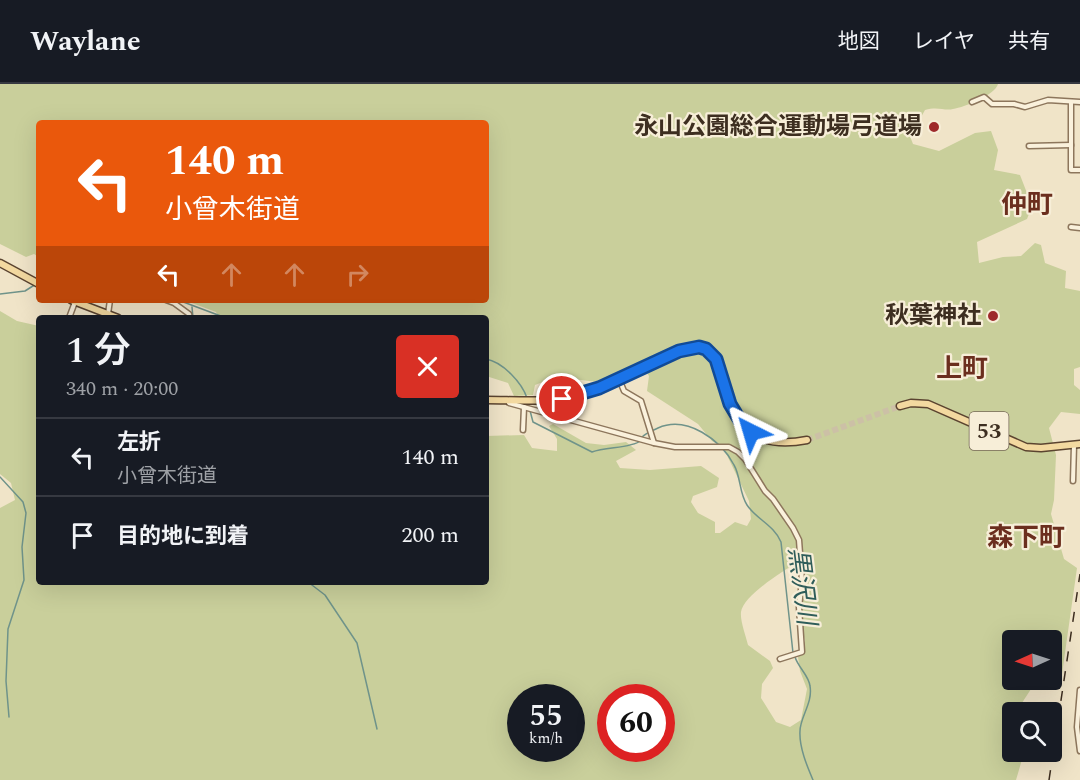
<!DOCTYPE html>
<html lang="ja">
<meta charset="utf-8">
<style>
body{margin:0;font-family:Spectral,"Noto Sans JP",serif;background:#242831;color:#f1f3f6;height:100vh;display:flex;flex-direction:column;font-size:22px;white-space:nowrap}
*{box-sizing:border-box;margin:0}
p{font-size:20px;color:#9ea1a6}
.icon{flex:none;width:33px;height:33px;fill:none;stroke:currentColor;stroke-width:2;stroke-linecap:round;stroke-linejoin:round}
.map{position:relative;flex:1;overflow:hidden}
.side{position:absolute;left:36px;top:231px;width:453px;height:270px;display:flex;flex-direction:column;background:#171b24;border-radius:6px;box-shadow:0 6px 24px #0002}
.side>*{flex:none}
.guide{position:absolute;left:36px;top:36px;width:453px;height:183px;border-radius:6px;box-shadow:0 6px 24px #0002;background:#ea580c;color:#fff;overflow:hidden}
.needle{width:39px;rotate:267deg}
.tools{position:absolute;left:1002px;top:546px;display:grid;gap:12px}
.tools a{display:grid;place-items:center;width:60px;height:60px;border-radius:6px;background:#171b24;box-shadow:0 6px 24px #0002;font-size:30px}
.speed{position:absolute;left:507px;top:600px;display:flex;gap:12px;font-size:30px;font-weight:700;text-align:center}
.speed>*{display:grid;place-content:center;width:78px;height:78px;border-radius:50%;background:#171b24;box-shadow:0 6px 24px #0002;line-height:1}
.speed small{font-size:15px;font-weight:400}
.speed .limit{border:9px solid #d22;background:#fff;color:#111}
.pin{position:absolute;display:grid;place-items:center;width:51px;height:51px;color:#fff;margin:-26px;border:3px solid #fff;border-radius:50%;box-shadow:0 2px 6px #0007}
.me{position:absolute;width:66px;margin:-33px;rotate:320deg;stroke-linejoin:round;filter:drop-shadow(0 0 4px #0008)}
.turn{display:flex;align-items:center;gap:21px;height:126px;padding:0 30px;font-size:27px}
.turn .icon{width:78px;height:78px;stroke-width:2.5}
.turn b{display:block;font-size:42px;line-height:51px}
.lanes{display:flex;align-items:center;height:57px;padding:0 30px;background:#0003;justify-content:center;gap:30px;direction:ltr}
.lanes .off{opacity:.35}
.round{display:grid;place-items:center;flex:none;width:63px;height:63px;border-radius:6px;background:#242831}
.overview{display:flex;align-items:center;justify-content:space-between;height:102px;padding:0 30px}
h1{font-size:36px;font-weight:600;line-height:45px}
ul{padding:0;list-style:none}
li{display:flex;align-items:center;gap:18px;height:78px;padding:0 30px;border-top:2px solid #363941}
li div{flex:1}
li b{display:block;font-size:22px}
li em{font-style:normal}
header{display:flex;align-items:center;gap:36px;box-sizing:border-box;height:84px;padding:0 30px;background:#171b24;border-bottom:2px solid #363941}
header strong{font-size:28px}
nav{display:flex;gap:33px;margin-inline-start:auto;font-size:21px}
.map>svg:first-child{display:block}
.green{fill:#c9cf9b;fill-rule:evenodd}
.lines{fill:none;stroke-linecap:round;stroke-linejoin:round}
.stream{stroke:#6f938a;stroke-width:1.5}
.primary-tunnel{stroke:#ccc0a6;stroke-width:6;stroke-dasharray:6 3;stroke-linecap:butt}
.street-casing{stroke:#8d765c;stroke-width:7}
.primary-casing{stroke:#5b4430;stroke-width:9}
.street{stroke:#faf1dc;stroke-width:4}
.primary{stroke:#f3d9a0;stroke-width:6}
.rail{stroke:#3d2e20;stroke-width:1.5;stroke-dasharray:10 10;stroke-linecap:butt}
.route-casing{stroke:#114b97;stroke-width:15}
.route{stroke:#1a73e8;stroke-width:10}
.poi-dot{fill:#9e2a2b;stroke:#f7eed8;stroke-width:2}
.labels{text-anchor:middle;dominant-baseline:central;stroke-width:4.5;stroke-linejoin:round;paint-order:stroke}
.shield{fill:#f7eed8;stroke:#756857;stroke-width:1.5}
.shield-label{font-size:22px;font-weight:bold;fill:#3d2e20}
.poi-label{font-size:24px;font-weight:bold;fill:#3d2e20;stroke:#f7eed8;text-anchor:end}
.neighbourhood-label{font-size:26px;font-weight:bold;fill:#6b2e1e;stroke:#f7eed8}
.water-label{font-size:26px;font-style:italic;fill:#2f5d5a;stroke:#f7eed8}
</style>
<header>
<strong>Waylane</strong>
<nav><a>地図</a><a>レイヤ</a><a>共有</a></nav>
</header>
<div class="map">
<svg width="1080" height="696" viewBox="0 0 1080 696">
<rect width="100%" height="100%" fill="#f0e4c8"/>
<path class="green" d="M 0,0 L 998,0 C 995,11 965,23 953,25 C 944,27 938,22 925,26 L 920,35 L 906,42 L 913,60 L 939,67 L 975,49 L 991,47 L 998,66 L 994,86 L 1020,91 L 1032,122 L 1027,135 L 977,158 L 979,179 L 1003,173 L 1021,172 L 1035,159 L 1041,161 L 1045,179 L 1066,187 L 1065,204 L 1080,207 L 1080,283 L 1074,285 L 1074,301 L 1080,306 L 1080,330 L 1061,328 L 1049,344 L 1056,371 L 1054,416 L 1051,430 L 1064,475 L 1077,484 L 1061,597 L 1031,605 L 1020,622 L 1019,628 L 1012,628 L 1012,668 L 1023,668 L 1023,672 L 1016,696 L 0,696 L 0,424 L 15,416 L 11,399 L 0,390 L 0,227 L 17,237 L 39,242 L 39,498 L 486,498 L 486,352 L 524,351 L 532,364 L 557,367 L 557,355 L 549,342 L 553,340 L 586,359 L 604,361 L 626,358 L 636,366 L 616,377 L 620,384 L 650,386 L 701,382 L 719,394 L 717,403 L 693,412 L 691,418 L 698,429 L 715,438 L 715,449 L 720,449 L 735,438 L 747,442 L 751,435 L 749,417 L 723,363 L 712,357 L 698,340 L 647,307 L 649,292 L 640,278 L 606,299 L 556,293 L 535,301 L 533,311 L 514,312 L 508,299 L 486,292 L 486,234 L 219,234 L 216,228 L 184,216 L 486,216 L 486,39 L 39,39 L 39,173 L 34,170 L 26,173 L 0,160 ZM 797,479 L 804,497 L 797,521 L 805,557 L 798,573 L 800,587 L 807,605 L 801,636 L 790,643 L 776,638 L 761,614 L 762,600 L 773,584 L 770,577 L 748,561 C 746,552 740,537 741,528 C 743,512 784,486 797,479 ZM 1012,556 L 1052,556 L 1052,596 L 1012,596 ZM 520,614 L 572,614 L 572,664 L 520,664 ZM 610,614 L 662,614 L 662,664 L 610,664 Z"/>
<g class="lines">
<g class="stream">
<polyline points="0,210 25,207 36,200"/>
<polyline points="178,216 226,234"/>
<polyline points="192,223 193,234"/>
<path d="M 486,275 C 503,278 522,299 527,314"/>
<path d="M 528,319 L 533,338 L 592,368 C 606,363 632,364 640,357"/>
<path d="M 642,353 C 647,348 652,347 658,344 C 687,331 721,356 734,381 C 741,393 739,409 747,421 C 756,435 774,441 781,458 L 793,569"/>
<polyline points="0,393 23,418 26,429 22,463 24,496 8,545 6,597 9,633"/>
<polyline points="308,498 325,511 357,559 377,645"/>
<path d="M 795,573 C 798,583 809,592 810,602 C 813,619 800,633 800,647 C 799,663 807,682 813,696"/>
</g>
<polyline class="primary-tunnel" points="807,356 900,322"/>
<defs>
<g id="street">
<polyline points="972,18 984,13 992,20 1014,20 1025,23 1048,16 1080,18"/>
<polyline points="1071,18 1071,86 1080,86"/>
<polyline points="1029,62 1071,61"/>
<polyline points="1071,143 1080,144"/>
<polyline points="166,216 174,219 189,230 190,234"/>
<polyline points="108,230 110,216"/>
<polyline points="69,234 75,218"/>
<polyline points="619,295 624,307 641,317 654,359"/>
<polyline points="509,319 654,359 675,363 729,363 738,368 745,375 765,407 773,415 793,444 799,456 802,497 799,523 802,568 780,575"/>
<polyline points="523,346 524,323"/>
<polyline points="1073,397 1074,361"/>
<polyline points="1080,606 1077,643 1080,667"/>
</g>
<g id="primary">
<polyline points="0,179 39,200"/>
<polyline points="71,216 118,234"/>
<path d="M 486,316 C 516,316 549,319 578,312 C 600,306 620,295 641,284 C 655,277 684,260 700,263 C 736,270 708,375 807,356"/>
<polyline points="900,322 911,319 928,320 1026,363 1041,364 1080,360"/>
</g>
</defs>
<use href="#street" class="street-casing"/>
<use href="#primary" class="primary-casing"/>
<use href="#street" class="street"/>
<use href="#primary" class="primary"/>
<polyline class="rail" points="1049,696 1080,490"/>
</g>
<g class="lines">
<defs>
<polyline id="route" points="562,315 599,304 679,267 699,263 706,265 716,275 730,320 742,340 751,348"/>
</defs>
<use href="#route" class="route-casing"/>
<use href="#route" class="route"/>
</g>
<g class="poi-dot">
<circle cx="934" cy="43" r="6"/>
<circle cx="993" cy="232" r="6"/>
</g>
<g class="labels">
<rect class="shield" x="969.5" y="328" width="39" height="38" rx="4.5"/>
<g class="shield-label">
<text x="989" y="347">53</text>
</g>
<g class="poi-label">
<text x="922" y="43">永山公園総合運動場弓道場</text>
<text x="981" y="232">秋葉神社</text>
</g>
<g class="neighbourhood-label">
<text x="1027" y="121">仲町</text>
<text x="962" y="285">上町</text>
<text x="1026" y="454">森下町</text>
</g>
<g class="water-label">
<text transform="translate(802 502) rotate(83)">黒沢川</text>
</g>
</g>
</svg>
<div class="tools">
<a><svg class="needle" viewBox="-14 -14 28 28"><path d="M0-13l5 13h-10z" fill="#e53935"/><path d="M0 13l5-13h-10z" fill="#9ea1a6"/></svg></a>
<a><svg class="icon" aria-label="search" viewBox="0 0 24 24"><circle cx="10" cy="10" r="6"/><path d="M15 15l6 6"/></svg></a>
</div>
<div class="speed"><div>55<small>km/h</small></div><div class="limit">60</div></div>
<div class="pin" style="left:562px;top:315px;background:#d93025"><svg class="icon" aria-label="arrive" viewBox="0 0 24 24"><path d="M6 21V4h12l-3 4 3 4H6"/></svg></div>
<svg class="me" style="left:751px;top:348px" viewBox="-20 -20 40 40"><path d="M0-17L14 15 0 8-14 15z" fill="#1a73e8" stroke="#fff" stroke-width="4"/></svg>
<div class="guide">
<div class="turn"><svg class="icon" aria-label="left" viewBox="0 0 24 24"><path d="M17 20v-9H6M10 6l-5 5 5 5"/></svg><div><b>140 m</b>小曾木街道</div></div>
<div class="lanes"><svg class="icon" aria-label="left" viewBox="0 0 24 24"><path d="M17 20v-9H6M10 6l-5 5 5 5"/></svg><svg class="icon off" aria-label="ahead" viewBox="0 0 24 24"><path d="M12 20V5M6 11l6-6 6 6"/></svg><svg class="icon off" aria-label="ahead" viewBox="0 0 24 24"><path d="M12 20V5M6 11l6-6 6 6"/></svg><svg class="icon off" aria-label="right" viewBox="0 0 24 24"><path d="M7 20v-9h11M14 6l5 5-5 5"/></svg></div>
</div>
<section class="side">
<div class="overview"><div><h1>1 分</h1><p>340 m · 20:00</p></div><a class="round" style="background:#d93025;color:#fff"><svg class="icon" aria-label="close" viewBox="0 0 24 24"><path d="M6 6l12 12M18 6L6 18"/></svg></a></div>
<ul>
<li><svg class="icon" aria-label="left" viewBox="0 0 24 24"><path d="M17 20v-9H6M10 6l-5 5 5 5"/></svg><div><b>左折</b><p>小曾木街道</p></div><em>140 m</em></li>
<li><svg class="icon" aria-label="arrive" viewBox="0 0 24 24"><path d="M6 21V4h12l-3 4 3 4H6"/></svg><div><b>目的地に到着</b></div><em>200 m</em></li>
</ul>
</section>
</div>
